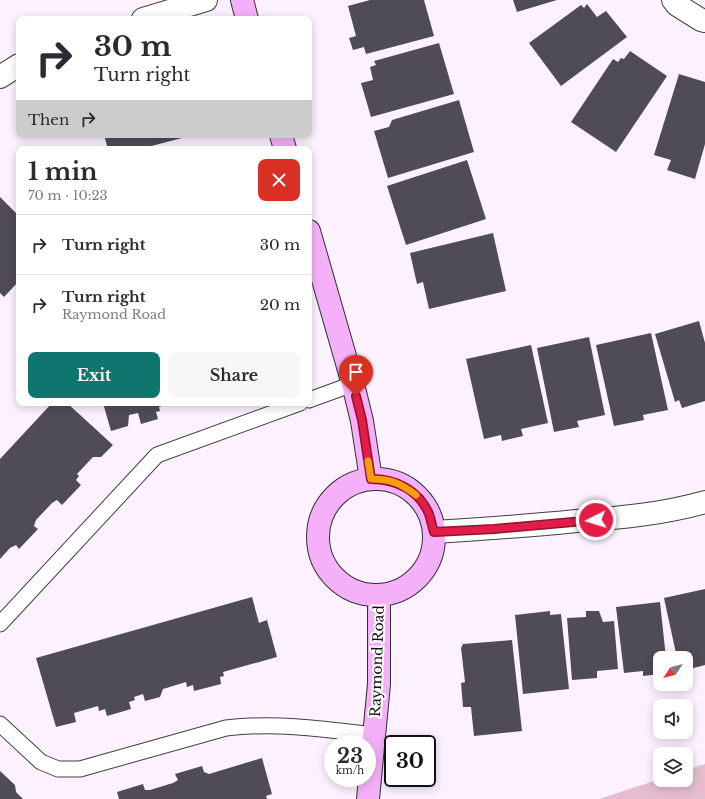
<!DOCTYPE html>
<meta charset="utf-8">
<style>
body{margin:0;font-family:"Libre Baskerville",serif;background:#f7f7f7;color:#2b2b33;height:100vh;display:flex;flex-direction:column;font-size:15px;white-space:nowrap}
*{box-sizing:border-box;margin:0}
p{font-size:13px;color:#7c7c81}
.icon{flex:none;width:22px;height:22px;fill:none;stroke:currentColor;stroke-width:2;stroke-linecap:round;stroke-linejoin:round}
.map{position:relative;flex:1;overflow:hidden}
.sheet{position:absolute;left:16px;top:146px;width:296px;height:260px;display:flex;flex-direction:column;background:#fff;border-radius:8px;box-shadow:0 2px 10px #0003}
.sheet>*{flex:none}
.guide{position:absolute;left:16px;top:16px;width:296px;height:122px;border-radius:8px;box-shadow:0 2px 10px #0003;background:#fff;color:#2b2b33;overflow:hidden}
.needle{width:26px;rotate:235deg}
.buttons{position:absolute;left:653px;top:651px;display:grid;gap:8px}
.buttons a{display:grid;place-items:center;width:40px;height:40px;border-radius:8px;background:#fff;box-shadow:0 2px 10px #0003;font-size:20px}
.speed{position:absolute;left:324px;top:735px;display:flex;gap:8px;font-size:20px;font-weight:700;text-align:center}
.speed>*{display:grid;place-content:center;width:52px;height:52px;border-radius:50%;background:#fff;box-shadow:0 2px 10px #0003;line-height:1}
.speed small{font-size:10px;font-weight:400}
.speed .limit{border:2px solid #111;border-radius:6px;background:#fff;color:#111}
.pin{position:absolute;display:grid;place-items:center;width:34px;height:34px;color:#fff;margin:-41px -17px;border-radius:50% 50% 50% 0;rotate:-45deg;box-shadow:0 0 4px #0007}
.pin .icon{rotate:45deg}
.me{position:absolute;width:44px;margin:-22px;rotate:265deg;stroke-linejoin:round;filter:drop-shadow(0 0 3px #0008)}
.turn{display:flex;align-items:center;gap:14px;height:84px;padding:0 12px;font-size:18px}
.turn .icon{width:52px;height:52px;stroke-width:2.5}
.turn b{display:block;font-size:28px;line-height:34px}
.then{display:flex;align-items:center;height:38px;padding:0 12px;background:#0003;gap:8px;font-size:15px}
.round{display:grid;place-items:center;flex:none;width:42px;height:42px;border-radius:8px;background:#f7f7f7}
.overview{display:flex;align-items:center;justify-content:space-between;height:68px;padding:0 12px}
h1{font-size:24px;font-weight:800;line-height:30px}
.cta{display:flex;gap:8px;margin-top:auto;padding:8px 12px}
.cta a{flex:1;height:46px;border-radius:8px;background:#0f766e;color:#fff;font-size:16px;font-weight:800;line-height:46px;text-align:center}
.cta a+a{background:#f7f7f7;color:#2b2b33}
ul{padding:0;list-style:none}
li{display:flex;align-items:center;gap:12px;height:60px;padding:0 12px;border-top:1px solid #e1e1e2}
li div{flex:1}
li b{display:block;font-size:15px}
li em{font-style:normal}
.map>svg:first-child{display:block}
.green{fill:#e6bdd0}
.building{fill:#504c56}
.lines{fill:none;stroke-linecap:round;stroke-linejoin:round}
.lane-casing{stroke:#414141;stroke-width:17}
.street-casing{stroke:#414141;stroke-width:24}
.secondary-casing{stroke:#303030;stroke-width:24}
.lane{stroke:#fff;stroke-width:15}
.street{stroke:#fff;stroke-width:22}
.secondary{stroke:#f4b1f9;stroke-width:22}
.route-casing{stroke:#92132f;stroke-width:10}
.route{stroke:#e11d48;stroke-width:7}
.slow{stroke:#f59e0b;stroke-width:7}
.labels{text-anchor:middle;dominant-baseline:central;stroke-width:4;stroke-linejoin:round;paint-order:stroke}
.street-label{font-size:14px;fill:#0e0e0e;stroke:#fff}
</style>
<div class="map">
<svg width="705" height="799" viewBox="0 0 705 799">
<rect width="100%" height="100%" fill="#fcf1fe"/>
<polygon class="green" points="705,764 705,799 599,799 660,779 660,780 686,780 686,770"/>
<g class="building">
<polygon points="370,0 424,0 434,36 366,54 364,47 353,50 349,38 356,36 348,6"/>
<polygon points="513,0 557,0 517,12"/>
<polygon points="587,4 597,17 606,11 627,37 561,86 529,43 581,5 584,8"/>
<polygon points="439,43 454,94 371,117 361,83 373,80 370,67 376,65 374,61"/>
<polygon points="630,51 667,76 616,152 571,122 613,59 618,62 621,58 624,59"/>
<polygon points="679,74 705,82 705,144 695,179 667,170 671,160 654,155"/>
<polygon points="459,100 474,152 388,178 374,131 389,127 392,120"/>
<polygon points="104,135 181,135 182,138 140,149 108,149"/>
<polygon points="467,160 486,219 406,245 387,186"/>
<polygon points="0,197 19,216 19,281 4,297 0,293"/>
<polygon points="493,233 506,291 429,309 423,282 417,284 410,253"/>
<polygon points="699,321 705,343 705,401 682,408 679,400 675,402 655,334"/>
<polygon points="651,333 668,410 643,415 644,420 614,426 596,345"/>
<polygon points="589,337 605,415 577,421 579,427 554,432 537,348"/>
<polygon points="531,345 548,423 521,429 523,436 502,441 501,435 484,439 466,359"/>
<polygon points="52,403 67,403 113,445 101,457 93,457 77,474 79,476 76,480 81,485 62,505 57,500 52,503 36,520 34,526 38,529 19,549 16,545 10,548 0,559 0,459"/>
<polygon points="103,403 171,403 159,407 160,411 156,412 158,419 141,424 138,413 129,415 128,426 111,431"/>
<polygon points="705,589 705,665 686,670 686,658 677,658 664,598"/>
<polygon points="252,597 259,623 267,620 277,657 223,672 224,676 220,677 221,684 194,691 193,685 187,687 186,682 163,689 160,697 145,701 143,694 134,697 135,700 129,702 131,709 107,716 105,709 99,711 98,706 74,713 76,722 56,727 36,658"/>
<polygon points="660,602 666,658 660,658 660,674 643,676 643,671 624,673 616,607"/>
<polygon points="550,611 550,615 561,614 569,689 523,694 515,615"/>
<polygon points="586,611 599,611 603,622 614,621 618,669 597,671 597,678 572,680 567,618 586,617"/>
<polygon points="512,640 522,731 474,736 471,707 463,707 461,683 465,682 461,648 463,644"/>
<polygon points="262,758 272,794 266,796 267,799 119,799 117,792 143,784 145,790 150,790 173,783 178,780 175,774 202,766 204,772 209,774"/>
<polygon points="0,771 15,785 16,792 23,799 0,799"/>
</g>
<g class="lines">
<defs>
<g id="lane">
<polyline points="309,400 353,384"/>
<polyline points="0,624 157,455 300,403"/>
<path d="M 0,724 L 41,762 L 58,769 L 80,769 L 226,728 C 276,722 325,729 374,735"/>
</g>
<g id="street">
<polyline points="673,0 677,5 701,20 705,21"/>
<polyline points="143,19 206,0"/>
<polyline points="0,77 19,65"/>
<path d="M 434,532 C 481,529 529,526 576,521 C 619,518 663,514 705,502"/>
</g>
<g id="secondary">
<polyline points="242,0 247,19"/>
<polyline points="281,135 285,149"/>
<polyline points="309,231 353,384 362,421 371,479"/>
<circle cx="376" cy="537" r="58"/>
<polyline points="368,799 379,684 379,595"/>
</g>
</defs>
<use href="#lane" class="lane-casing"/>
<use href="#street" class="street-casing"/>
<use href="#secondary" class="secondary-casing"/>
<use href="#lane" class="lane"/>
<use href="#street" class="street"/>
<use href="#secondary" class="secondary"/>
</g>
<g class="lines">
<defs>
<path id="route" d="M 356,396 L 362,420 L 371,479 C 396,479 419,490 429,514 C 431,520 432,526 434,532 L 494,529 L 596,520"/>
</defs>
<use href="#route" class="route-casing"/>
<use href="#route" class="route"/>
<path class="slow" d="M 368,461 L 371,479 C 391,479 400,483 416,495"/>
</g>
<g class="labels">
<g class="street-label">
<text transform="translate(377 661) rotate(-88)">Raymond Road</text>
</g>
</g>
</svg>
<div class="buttons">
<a><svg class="needle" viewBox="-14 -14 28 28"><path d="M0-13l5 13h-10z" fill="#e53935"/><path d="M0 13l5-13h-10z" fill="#7c7c81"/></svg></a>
<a><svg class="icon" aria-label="sound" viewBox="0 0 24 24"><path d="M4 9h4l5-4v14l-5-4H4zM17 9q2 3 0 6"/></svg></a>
<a><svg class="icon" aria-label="layers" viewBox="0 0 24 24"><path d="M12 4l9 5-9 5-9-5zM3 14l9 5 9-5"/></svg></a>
</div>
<div class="speed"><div>23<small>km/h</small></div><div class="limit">30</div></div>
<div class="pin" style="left:356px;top:396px;background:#d93025"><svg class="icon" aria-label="arrive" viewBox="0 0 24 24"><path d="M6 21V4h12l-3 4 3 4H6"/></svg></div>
<svg class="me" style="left:596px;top:520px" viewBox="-20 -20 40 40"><circle r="17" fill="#e11d48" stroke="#fff" stroke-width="3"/><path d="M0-11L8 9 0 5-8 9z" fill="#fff"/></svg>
<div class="guide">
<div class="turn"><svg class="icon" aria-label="right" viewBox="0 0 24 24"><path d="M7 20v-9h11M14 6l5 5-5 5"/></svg><div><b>30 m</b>Turn right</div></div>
<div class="then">Then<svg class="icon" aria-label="right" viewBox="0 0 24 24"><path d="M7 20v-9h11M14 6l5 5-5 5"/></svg></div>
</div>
<section class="sheet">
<div class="overview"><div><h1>1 min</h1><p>70 m · 10:23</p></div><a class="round" style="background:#d93025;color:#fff"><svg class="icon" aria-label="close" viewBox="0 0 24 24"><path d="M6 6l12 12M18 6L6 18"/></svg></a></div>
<ul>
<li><svg class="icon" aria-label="right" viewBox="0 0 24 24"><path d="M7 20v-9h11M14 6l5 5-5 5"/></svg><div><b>Turn right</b></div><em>30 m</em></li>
<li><svg class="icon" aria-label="right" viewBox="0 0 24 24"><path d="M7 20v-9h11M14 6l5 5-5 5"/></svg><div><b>Turn right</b><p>Raymond Road</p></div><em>20 m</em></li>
</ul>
<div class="cta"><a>Exit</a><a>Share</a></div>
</section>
</div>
